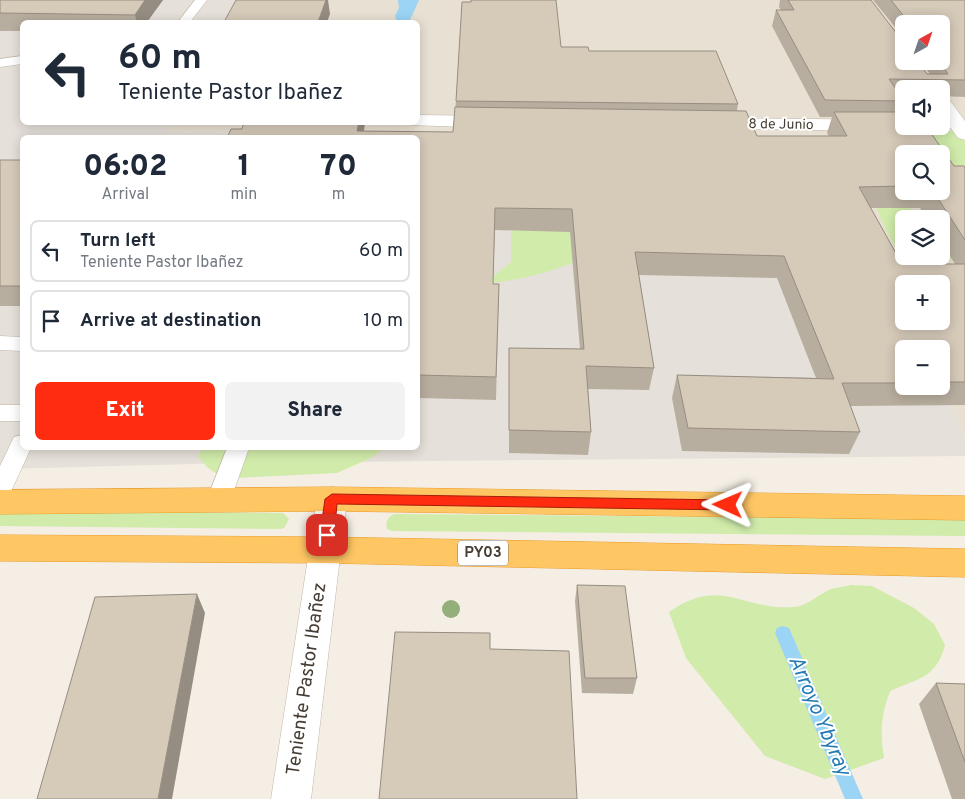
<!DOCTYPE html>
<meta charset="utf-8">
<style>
body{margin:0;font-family:Overpass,sans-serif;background:#f2f2f3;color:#1f2937;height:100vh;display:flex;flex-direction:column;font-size:19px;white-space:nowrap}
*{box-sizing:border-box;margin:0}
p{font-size:16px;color:#747a83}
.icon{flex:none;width:28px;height:28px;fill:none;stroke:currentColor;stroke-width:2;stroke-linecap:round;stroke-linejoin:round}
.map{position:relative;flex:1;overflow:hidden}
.drawer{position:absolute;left:20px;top:135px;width:400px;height:315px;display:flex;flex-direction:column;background:#fff;border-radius:8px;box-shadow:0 2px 12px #0003}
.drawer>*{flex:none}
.top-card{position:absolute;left:20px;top:20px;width:400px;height:105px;border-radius:8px;box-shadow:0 2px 12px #0003;background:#fff;color:#1f2937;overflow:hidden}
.needle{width:32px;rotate:40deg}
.fabs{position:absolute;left:895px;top:15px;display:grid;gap:10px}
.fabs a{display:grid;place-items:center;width:55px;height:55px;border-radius:8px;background:#fff;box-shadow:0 2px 12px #0003;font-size:25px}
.pin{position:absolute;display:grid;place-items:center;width:42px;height:42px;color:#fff;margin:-21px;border-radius:10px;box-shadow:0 2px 8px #0006}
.me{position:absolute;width:55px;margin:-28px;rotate:271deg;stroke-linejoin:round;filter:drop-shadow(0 0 4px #0008)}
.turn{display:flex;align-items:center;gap:18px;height:105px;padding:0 15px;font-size:22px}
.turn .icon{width:65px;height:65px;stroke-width:2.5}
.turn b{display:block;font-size:35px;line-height:42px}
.eta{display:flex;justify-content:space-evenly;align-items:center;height:85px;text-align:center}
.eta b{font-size:30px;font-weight:800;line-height:35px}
.button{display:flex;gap:10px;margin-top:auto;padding:10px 15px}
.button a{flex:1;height:58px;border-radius:8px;background:#ff2c10;color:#fff;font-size:20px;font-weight:800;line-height:58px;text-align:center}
.button a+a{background:#f2f2f3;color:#1f2937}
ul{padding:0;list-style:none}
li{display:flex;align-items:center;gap:15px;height:62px;margin:0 10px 8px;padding:0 5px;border:2px solid #e0e1e3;border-radius:8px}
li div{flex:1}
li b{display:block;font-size:19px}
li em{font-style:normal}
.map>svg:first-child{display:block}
.residential{fill:#e8e0d2;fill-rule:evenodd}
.industrial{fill:#e5e0d9;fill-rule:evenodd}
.green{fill:#d0ebaa}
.water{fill:#9bd4f5}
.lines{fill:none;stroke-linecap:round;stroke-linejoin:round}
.stream{fill:#9bd4f5;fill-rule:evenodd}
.lane-casing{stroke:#c0b6a6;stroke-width:1}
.street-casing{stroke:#c0b6a6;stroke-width:1}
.highway-casing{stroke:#e99c29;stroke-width:1}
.lane{fill:#fff;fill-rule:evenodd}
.street{fill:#fff;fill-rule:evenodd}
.highway{fill:#ffc664;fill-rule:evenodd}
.tree{fill:#95af7a}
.wall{fill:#b8ae9f;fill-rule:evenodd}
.shaded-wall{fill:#968d82}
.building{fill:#d6cab9;stroke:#968d82;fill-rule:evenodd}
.route{fill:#ff2c10;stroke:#a61d0a}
.labels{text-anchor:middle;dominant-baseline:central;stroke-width:4;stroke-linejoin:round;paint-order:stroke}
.far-street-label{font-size:14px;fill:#463e34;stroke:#fff}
.shield{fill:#fff;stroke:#7e7871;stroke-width:1}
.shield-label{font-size:15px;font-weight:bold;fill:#463e34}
.near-street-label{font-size:19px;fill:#463e34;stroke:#fff}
.near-water-label{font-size:21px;font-style:italic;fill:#247ab2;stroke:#fff}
</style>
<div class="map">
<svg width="965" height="799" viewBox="0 0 965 799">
<rect width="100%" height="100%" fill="#f4eee4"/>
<path class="residential" d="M 239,0 L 965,0 L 965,437 L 941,386 L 941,284 L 904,284 L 825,147 L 167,131 L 172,122 L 418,122 L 418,22 L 227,22 ZM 904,24 L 941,24 L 941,61 L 904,61 ZM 904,89 L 941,89 L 941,126 L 904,126 ZM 904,154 L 941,154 L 941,191 L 904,191 ZM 904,219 L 941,219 L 941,256 L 904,256 Z"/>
<path class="industrial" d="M 14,0 L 239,0 L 227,22 L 22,22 L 22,122 L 172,122 L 168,131 L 825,147 L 904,321 L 904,386 L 941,386 L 965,437 L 965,456 L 232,463 L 0,469 L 0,14 ZM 22,138 L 418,138 L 418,448 L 22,448 Z"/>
<g class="green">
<path d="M 918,127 L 965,133 L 965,248 C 957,254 950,263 940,266 C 903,277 886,232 876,206 L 905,207 L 941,219 L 904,219 L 904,256 L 941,256 L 941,154 Z"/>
<path d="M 514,221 L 586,233 L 577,261 C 540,277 505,282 465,286 L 481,271 L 494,276 L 511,262 L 511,229 Z"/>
<path d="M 203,448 L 384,448 L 371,458 L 337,473 L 234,478 C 217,475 208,471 198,456 Z"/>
<polygon points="0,510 283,513 289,519 284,528 280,529 0,526"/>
<path d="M 394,514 L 965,519 L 965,536 L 392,531 L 387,529 C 385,522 388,517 394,514 Z"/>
<path d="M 851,585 L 872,586 L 914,608 L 934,624 L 945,645 C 936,679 918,678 890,691 C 881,715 880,733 884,758 L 825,779 L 765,756 L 686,658 L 669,612 C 721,575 743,611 794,607 C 805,607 818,595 829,590 C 835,587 844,587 851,585 Z"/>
</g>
<polygon class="water" points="398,0 419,0 409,22 397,22 395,16 399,8"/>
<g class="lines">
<polygon class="stream" points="783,626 789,628 863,799 845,799 775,633 777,628"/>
<defs>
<g id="lane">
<polygon points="195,0 207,0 190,22 178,22"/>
<polygon points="22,56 22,64 0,67 0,59"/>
<polygon points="0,336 22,337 22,351 0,350"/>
<rect x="0" y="405" width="22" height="16"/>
<polygon points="22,435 22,448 31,448 8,498 0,500 0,466 14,437"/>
<polygon points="227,448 249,448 231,499 227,506 219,508 211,506 207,499"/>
</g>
<g id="street">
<polygon points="941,97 948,98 965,121 965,140 958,138 941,115"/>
<polygon points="418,115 492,116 499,118 502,122 499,126 492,128 411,125 410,122 418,122"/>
<polygon points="715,118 904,120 904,126 913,126 911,130 904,132 708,128 705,124 708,120"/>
<polygon points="332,487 343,490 347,499 311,799 271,799 317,499 321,490"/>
</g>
<g id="highway">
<polygon points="332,487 965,496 965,520 332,511 0,514 0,490"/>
<polygon points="0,535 325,537 965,549 965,577 325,563 0,561"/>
</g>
</defs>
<use href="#lane" class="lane-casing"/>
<use href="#street" class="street-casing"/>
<use href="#highway" class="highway-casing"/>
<use href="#lane" class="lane"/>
<use href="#street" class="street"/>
<use href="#highway" class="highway"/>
</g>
<circle class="tree" cx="451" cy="609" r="9"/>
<g class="wall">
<polygon points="0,0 163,0 147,22 22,22 22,31 0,31"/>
<path d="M 780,0 L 788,0 L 927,74 L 930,74 L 921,61 L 941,61 L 941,24 L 904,24 L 904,38 L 873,0 L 965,0 L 965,97 L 941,96 L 941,89 L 904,89 L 904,96 L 901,96 L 904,101 L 904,102 L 900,112 L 954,166 L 965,167 L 965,405 L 850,406 L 860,432 L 849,454 L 682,451 L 672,398 L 677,375 L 816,378 L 777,278 L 639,275 L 654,368 L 649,390 L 588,389 L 591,432 L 588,455 L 509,453 L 509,348 L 580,349 L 570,232 L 495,230 L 493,284 L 499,284 L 496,400 L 418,398 L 418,138 L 242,129 L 244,122 L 365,122 L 364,131 L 453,132 L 456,101 L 561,47 L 589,51 L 738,104 L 737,110 L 757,136 L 829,136 L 827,133 L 832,117 L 820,117 L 772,26 L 776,10 L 781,10 L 779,7 ZM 904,154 L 941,191 L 904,191 ZM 871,208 L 920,208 L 927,219 L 941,219 L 941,242 L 955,264 L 902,264 ZM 904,349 L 941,349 L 941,386 L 904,386 Z"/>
<rect x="0" y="160" width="22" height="146"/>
<polygon points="577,585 637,678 633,694 582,693 575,601"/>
<polygon points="936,683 965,684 965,799 952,799 919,704"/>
</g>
<g class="shaded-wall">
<polygon points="145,0 163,0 147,22 137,22 135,15"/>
<polygon points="326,0 328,0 330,14 327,22 318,22"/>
<polygon points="359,122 365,122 363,138 357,131"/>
<polygon points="197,594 205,613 172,799 158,799"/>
</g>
<g class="building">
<polygon points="0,0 145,0 135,15 0,13"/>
<polygon points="236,0 326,0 318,22 320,22 224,22"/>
<polygon points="471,0 556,0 561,47 588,47 589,51 716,51 738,104 456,101 462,2 471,2"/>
<polygon points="788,0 871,0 904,43 904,61 917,61 927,74 948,74 939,61 941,61 941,24 910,24 891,0 965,0 965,80 889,79 904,101 825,100 776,10 794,10"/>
<path d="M 455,107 L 746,111 L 757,136 L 847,136 L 834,112 L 904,112 L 904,126 L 926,126 L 954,166 L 964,166 L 965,167 L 965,240 L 933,191 L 941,191 L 941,154 L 904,154 L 904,186 L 859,187 L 902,264 L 965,264 L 965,382 L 941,382 L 941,349 L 904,349 L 904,383 L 842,383 L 860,432 L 688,428 L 677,375 L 834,379 L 784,256 L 635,252 L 654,368 L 586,366 L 591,432 L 509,430 L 509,348 L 584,349 L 572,209 L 495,208 L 493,284 L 499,284 L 496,377 L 418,375 L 418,138 L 227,138 L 231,129 L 242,129 L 244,122 L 359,122 L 357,131 L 453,132 ZM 904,284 L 941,284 L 941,321 L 904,321 Z"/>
<rect x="0" y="160" width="22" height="126"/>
<polygon points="577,585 625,586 637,678 585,678"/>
<polygon points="197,594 158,799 37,799 95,597"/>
<polygon points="395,632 490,633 490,649 569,651 577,799 379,799"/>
<polygon points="936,683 965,684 965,762"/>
</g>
<polygon class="route" points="332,494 728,500 734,505 728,510 337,504 334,535 327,541 320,535 325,499"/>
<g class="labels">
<g class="far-street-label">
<text transform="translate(781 125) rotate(1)">8 de Junio</text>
</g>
<rect class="shield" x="458" y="540.5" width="50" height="25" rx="4"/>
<g class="shield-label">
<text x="483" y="553">PY03</text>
</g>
<g class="near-street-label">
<text transform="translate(307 679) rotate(-82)">Teniente Pastor Ibañez</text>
</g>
<g class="near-water-label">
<text transform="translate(819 716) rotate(67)">Arroyo Ybyray</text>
</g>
</g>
</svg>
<div class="fabs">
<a><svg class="needle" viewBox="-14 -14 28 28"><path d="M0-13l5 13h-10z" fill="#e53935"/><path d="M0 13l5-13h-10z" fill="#747a83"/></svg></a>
<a><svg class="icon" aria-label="sound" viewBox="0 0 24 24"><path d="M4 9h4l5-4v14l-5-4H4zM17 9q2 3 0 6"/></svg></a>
<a><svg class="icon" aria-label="search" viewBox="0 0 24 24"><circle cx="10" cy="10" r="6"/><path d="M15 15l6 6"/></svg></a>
<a><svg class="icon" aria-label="layers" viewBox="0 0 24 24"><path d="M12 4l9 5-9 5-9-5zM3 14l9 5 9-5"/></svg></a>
<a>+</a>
<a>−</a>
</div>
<div class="pin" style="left:327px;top:535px;background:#d93025"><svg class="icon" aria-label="arrive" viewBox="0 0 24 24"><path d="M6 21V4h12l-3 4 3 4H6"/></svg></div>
<svg class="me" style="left:728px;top:505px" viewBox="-20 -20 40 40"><path d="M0-17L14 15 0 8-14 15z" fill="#ff2c10" stroke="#fff" stroke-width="4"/></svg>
<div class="top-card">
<div class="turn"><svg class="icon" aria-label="left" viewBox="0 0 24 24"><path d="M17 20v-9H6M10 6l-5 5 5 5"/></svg><div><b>60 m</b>Teniente Pastor Ibañez</div></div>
</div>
<section class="drawer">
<div class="eta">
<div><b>06:02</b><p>Arrival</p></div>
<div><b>1</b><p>min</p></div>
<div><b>70</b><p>m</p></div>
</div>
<ul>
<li><svg class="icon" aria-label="left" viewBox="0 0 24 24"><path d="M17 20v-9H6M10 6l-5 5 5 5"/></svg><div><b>Turn left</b><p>Teniente Pastor Ibañez</p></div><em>60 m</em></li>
<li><svg class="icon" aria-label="arrive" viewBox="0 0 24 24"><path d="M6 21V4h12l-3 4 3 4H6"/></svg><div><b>Arrive at destination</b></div><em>10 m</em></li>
</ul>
<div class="button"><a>Exit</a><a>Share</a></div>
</section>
</div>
